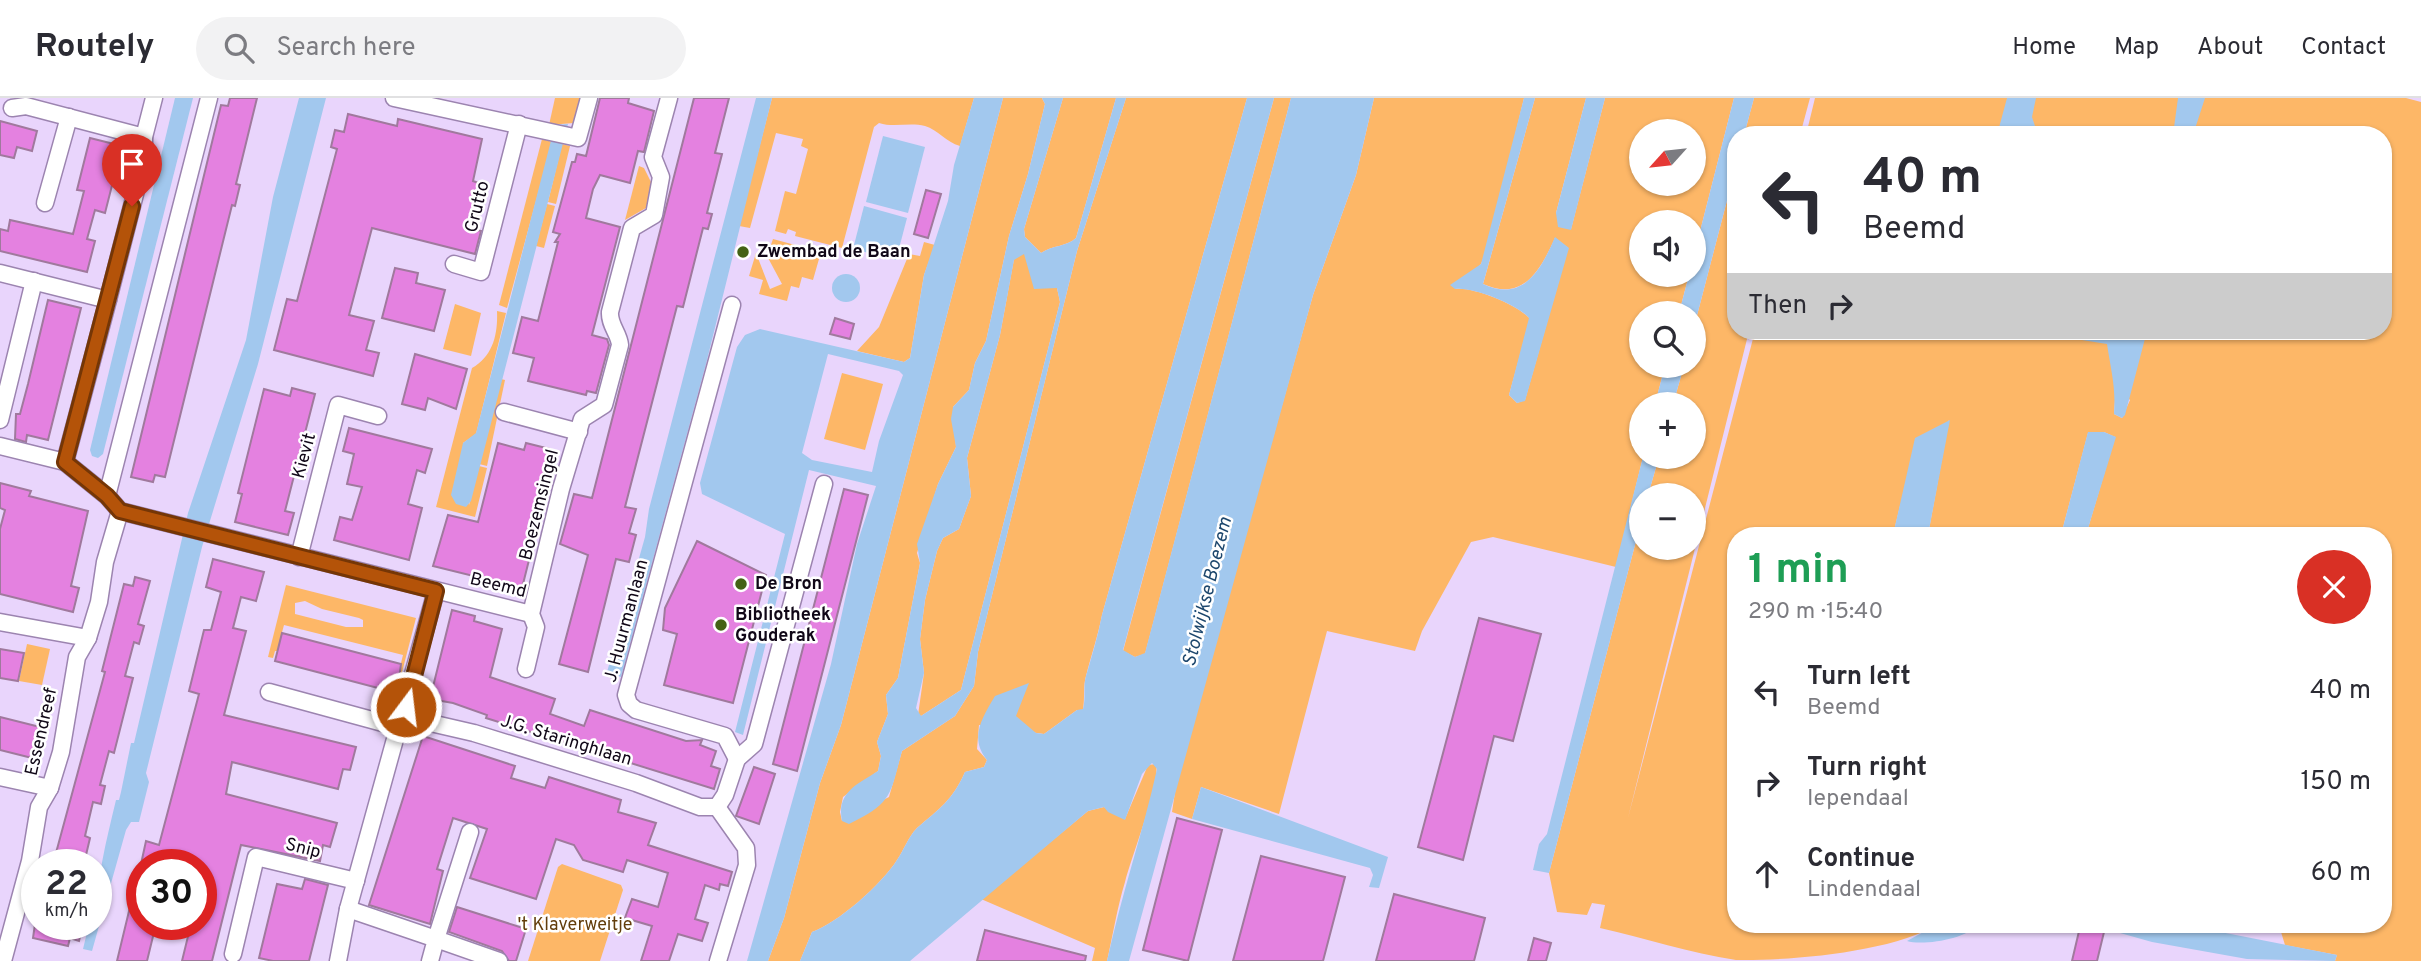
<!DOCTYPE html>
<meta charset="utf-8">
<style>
body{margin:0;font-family:Overpass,sans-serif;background:#f2f2f3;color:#2b2b33;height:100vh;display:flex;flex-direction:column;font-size:26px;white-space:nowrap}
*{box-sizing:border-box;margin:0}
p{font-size:23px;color:#7c7c81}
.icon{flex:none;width:38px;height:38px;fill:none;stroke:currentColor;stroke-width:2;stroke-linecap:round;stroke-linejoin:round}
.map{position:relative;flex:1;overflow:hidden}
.details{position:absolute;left:1727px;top:429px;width:665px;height:406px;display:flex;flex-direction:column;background:#fff;border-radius:28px;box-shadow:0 2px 5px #0004}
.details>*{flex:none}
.banner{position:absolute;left:1727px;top:28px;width:665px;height:214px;border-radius:28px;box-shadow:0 2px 5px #0004;background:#fff;color:#2b2b33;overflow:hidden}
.needle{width:46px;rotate:243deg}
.buttons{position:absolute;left:1629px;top:21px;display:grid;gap:14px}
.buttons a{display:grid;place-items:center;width:77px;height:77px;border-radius:50%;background:#fff;box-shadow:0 2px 5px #0004;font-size:35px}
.speed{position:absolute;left:21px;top:751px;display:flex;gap:14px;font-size:35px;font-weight:700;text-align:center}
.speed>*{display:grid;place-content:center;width:91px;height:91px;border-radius:50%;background:#fff;box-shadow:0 2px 5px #0004;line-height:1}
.speed small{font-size:18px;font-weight:400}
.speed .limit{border:10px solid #d22;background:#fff;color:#111}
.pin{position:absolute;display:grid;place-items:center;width:60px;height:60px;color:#fff;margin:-72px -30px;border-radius:50% 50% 50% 0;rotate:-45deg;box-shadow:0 0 7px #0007}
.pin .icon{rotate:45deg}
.me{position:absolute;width:77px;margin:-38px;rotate:15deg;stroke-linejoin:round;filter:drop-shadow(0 0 5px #0008)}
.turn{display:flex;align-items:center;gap:24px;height:147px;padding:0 21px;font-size:32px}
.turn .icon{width:91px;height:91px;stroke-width:2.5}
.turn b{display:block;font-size:49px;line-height:60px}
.then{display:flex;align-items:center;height:66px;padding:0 21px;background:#0003;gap:14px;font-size:26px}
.round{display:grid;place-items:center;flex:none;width:74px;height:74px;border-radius:37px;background:#f2f2f3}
.overview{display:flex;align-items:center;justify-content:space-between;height:119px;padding:0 21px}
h1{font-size:42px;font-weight:700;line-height:52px;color:#1e9e55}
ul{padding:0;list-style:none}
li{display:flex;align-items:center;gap:21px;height:91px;padding:0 21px}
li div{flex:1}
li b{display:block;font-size:26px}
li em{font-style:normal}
header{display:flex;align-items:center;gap:42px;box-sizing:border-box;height:98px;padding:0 35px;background:#fff;border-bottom:2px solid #e1e1e2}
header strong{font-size:33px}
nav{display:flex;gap:38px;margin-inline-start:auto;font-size:24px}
.search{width:490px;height:63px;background:#f2f2f3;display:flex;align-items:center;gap:18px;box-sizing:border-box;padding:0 24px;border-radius:38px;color:#7c7c81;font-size:26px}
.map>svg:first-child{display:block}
.green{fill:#fdb767;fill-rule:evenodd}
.water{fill:#a2c8ee;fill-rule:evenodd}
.building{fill:#e481e0;stroke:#a0799d;stroke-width:2}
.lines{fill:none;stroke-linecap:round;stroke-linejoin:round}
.minor-casing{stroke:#9c84b0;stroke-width:19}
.minor{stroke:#fff;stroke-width:16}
.route-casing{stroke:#753606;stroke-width:18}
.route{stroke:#b45309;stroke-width:12}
.poi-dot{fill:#446215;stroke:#fff;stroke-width:2.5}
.labels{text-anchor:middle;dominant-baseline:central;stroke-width:5;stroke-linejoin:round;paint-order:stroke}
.street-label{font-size:18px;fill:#100717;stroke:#fff}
.poi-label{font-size:18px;font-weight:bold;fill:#100717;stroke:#fff;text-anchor:start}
.park-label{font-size:18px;fill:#623d0b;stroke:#fff}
.water-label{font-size:19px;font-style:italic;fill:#1d476d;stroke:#fff}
</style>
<header>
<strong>Routely</strong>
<div class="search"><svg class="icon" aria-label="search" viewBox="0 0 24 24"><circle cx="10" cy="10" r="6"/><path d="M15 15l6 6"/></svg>Search here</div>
<nav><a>Home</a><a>Map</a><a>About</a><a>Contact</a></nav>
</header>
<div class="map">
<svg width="2421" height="863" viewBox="0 0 2421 863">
<rect width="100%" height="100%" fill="#e9d5fc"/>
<g class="green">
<polygon points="555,0 582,0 574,25 549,27"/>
<path d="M 772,0 L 974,0 L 960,48 C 946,44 938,32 925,28 C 909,24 894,30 879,25 L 874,29 L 842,150 L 795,138 L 796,134 L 788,131 L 786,136 L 775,133 L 785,93 L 796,96 L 808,51 L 801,48 L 803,41 L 776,35 L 750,130 L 739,128 Z"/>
<path d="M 1003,0 L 1042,0 L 1045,6 L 1028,76 L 1009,138 L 986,243 L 975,265 L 969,292 L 953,309 L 956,349 L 938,386 L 917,455 L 920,465 L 898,580 L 886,597 L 888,616 L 877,644 L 881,658 L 878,673 L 843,699 L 840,714 L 842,723 L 889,699 L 902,653 L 955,618 L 974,588 L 978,554 L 1077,153 L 1126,0 L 1247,0 L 1102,517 C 1098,538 1091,558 1086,578 C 1083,588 1085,600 1083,612 L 1077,612 L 1044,636 L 979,627 L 977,651 L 987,662 L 984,669 L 965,674 C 952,703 940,710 917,730 C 908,739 904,752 897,762 C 882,786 838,825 812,834 L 800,863 L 768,863 L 784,820 L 820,685 L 841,627 Z"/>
<path d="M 1063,0 L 1116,0 L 1076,140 C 1066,149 1053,147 1041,155 L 1025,139 L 1024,131 Z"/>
<polygon points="1274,0 1291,0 1145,556 1135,559 1123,553"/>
<path d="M 1374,0 L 1524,0 L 1488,149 L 1481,166 L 1455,191 C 1472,188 1519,207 1530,221 L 1509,297 L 1517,305 L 1525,302 L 1568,150 L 1555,140 C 1540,173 1523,204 1483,186 L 1535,0 L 1586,0 L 1556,115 L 1571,131 L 1605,0 L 1734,0 L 1694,157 L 1694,124 L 1642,124 L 1642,177 L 1689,177 L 1679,215 L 1642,215 L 1642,268 L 1665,268 L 1655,306 L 1642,306 L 1643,359 L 1616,469 L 1493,439 L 1471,444 L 1422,533 L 1415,553 L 1327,533 L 1279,716 L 1201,689 L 1192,721 L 1172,714 L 1177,681 L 1313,197 L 1356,77 ZM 1642,33 L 1694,33 L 1694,86 L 1642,86 Z"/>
<polygon points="1754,0 1810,0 1800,37 1744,37"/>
<path d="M 1815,0 L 2406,0 L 2421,4 L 2421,863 L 2335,863 L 2337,857 L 2285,847 L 2281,834 L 2266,826 L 2384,826 L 2384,438 L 2086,437 L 2115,339 L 2104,334 L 2088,335 L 2061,437 L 1928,437 L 1949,322 L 1900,408 L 1893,437 L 1736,438 L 1736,826 L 1938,826 C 1894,854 1790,863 1736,862 C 1690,855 1645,840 1600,830 L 1605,807 L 1592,805 L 1587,817 L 1557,814 L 1549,775 L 1641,424 L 1642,450 L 1694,450 L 1694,397 L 1648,397 L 1659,359 L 1694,359 L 1694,306 L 1673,306 L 1684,268 L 1694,268 L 1694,229 L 1736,68 L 1736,233 L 1749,233 L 1628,720 L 1755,233 L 2384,233 L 2384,37 L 1806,37 ZM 2116,288 L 2130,302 L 2122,320 L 2114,316 Z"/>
<polygon points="542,41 552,44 507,210 499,207"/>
<polygon points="562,46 570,48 556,106 548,104"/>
<polygon points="639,68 644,70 653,88 646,110 625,122"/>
<polygon points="547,106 555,108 544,150 536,148"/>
<polygon points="773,141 821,154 813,182 802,179 799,190 791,188 787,203 759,196 763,182 749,178 756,155 770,191 782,186 767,158"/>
<polygon points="924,144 935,147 924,177 910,260 904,264 857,253 879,229 909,156 920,158"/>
<polygon points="1024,155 1048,189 1057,190 1060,204 961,592 921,618 918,617 924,575 920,541 925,502 937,453 943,440 959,431 971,398 967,360 1000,237 1014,161"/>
<polygon points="455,206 481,215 471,258 443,251"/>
<path d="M 497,213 L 506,215 L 476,336 L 463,345 L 469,407 L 479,368 L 487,370 L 475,419 L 436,409 L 472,270 C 493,258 498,236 497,213 Z"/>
<polygon points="842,275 883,286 865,352 824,341"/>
<polygon points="501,281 505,282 487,368 479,366"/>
<path d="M 286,487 L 416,520 L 400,582 L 397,581 L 403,557 L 284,527 L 277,553 L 275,553 L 273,560 L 268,559 ZM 305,503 L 322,511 L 359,520 L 363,522 L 363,529 L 346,529 L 295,516 L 295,505 Z"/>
<polygon points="27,546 50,551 42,587 19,583"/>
<path d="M 1156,666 C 1161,684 1131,760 1125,784 C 1117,810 1113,837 1107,863 L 1092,863 L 1095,850 L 981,801 L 1088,713 L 1104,709 L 1125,721 L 1148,667 Z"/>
<polygon points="562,766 621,787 623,792 600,863 528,863 558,769"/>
</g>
<g class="water">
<polygon points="175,0 193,0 103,356 98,360 92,358 90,352"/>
<path d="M 299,0 L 326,0 L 258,266 L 202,449 L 146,675 L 149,684 L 139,724 L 131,724 L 126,732 L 92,853 L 83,851 L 89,826 L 96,826 C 96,782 106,744 116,702 L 119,702 L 121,694 L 131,645 L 134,645 L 188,415 L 246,242 L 273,99 Z"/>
<polygon points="756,0 772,0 706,266 621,579 607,574 645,439 649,411"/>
<path d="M 974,0 L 1003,0 L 841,627 L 820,685 L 784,820 L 768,863 L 747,863 L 831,566 L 857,446 L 876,388 L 809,372 L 743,637 L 735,634 L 785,436 L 702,396 L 700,385 L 737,249 L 745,237 L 760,231 L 904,264 L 910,260 L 924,177 L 948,103 L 954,67 ZM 828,256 L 899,273 L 903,277 L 879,343 L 872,374 L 812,362 L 802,355 Z"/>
<path d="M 1042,0 L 1063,0 L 1024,131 L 1025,139 L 1041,155 C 1053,147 1066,149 1076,140 L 1116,0 L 1126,0 L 1077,153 L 978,554 L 974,588 L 955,618 L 902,653 C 890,698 892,705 849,726 L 842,723 C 836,694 858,686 878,673 L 881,658 L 877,644 L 888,616 L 886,597 L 898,580 L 920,465 L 917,446 L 938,386 L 956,349 L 951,321 L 953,309 L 969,292 L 975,265 L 986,243 L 1009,138 L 1028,76 L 1045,6 ZM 1024,156 L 1034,191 L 1057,190 L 1060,204 L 961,592 L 921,618 L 916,610 L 924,575 L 920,541 L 925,502 L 937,453 L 943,440 L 959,431 L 971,398 L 967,360 L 1000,237 L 1014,162 Z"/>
<path d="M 1247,0 L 1274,0 L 1123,552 L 1135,559 L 1145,555 L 1291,0 L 1374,0 L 1356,77 L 1313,197 L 1129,863 L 1107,863 C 1121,798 1143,734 1157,671 L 1152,665 L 1142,676 L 1125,722 L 1108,714 L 1104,709 L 1088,713 L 910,863 L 800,863 L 812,834 C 838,825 882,786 897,762 C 904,752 908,739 917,730 C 940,710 952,703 965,674 L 984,669 L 987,662 C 969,640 982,620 995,598 L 1029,585 L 1016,618 L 1036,635 L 1044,636 L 1077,612 L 1083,611 C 1086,600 1083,588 1086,578 C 1092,557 1098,538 1102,517 Z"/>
<path d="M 1524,0 L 1535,0 L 1483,186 C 1523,205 1541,172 1555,139 L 1569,150 L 1525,303 L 1517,305 L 1509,297 L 1529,220 C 1519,207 1472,188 1455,191 L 1450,187 L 1481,166 Z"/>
<polygon points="1586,0 1605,0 1571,132 1558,129 1556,115"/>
<polygon points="1734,0 1754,0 1744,37 1736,37 1736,68 1694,229 1694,215 1679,215 1689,177 1694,177 1694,157"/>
<polygon points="2007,0 2036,0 2032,19 2038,37 1997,37"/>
<polygon points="2178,0 2205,0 2193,37 2173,37"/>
<polygon points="568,26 471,403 466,409 456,406 451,397 463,345 476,335 555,27"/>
<polygon points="883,38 925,49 908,115 866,104"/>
<polygon points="864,108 907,120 896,162 853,151"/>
<circle cx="846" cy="190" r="14"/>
<path d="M 2025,233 L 2112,236 L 2113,233 L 2147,233 L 2125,317 L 2122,320 L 2114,316 C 2116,289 2111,273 2107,246 Z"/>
<polygon points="1665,268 1684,268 1673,306 1655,306"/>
<polygon points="1950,322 1928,437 1893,437 1915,340"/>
<polygon points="2088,334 2104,334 2116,339 2086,437 2061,437"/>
<polygon points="1643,359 1659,359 1648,397 1642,397 1641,424 1549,775 1533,772 1539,746 1547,736"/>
<polygon points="1201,689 1388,759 1379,790 1369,789 1373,777 1370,770 1192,721"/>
<path d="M 1938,826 L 1977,826 C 1969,841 1922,848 1907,843 Z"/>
<polygon points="2088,826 2180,826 2337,857 2335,863 2247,861 2152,844"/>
</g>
<g class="building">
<polygon points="230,0 257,0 236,86 240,87 235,108 232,107 165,379 155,377 153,384 131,379 221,7 228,8"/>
<polygon points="600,0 629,0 628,5 654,13 644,54 638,53 630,85 600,77 593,91 586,120 620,129 592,237 607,241 609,247 596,295 587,293 586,297 528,283 534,260 513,255 522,219 538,223 558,144 555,144 560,136 553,134 572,64 575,64 577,56 586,58"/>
<polygon points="694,0 729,0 715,55 722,56 707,115 712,116 708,131 703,130 683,209 677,208 625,409 636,411 629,435 636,437 629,464 616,461 588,574 559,566 588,457 560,446 574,396 592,400"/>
<polygon points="348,16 397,28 398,21 482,41 473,83 484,87 473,131 481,133 475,156 372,130 349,217 374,223 366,252 379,255 373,278 274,252 287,201 297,203 337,51 331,49 335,32 344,34"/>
<polygon points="0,23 37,33 32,53 17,49 14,60 0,57"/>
<polygon points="90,40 122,48 105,115 95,112 87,141 95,143 87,174 0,153 0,131 8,133 10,122 73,136 84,93 77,92"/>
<polygon points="926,92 941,96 928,140 914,136"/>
<polygon points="395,170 418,175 416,185 445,192 434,233 382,220"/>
<polygon points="48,202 81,210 48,342 27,337 26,344 15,341 16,316 20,316 28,286"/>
<polygon points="835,220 854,226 850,241 830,236"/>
<polygon points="415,256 467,271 456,311 428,300 425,312 402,306"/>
<polygon points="292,290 315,296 285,413 294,415 288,437 235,424 242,396 238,395 264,291 290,298"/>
<polygon points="349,330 432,351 425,375 417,372 408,406 422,410 409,462 334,442 340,419 352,422 362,389 347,386 354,356 343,353"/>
<polygon points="498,345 524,352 526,345 550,351 528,436 535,438 522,490 433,468 448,417 478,424"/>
<polygon points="0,385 31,393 29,398 88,413 71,488 79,490 73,514 0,496 0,431 5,412 0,410"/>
<polygon points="844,391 868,397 797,673 773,666"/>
<polygon points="697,443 766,477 733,605 664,587 677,536 663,532 665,510"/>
<polygon points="213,461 264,474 256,503 241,499 233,530 246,533 224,617 356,649 350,672 343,671 338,691 232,664 226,696 337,725 330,749 323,747 320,763 241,747 212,863 182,863 191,826 201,826 204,773 201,766 141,766 146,743 159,747 199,596 189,593 191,585 204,532 211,532 221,494 206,489"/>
<polygon points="135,479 150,483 138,526 144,528 139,546 134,544 125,578 133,580 114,655 109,653 100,687 105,688 101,706 93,704 85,738 90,740 86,757 80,756 78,766 53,766 105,574 102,573 124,486 133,488"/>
<polygon points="452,512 475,518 474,523 502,531 490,579 555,601 550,616 584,628 590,612 686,643 702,642 700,647 716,653 711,668 720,671 714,691 486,620 487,617 453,605 430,601"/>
<polygon points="1479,520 1541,536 1513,643 1494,638 1463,762 1418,749"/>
<polygon points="282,535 401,566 397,595 275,563"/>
<polygon points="0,551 24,555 18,583 0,580"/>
<polygon points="0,619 44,630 36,661 0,652"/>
<polygon points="423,638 515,668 511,680 545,690 549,679 621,702 618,714 656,725 648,747 732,774 728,788 720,786 719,792 705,787 695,821 708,825 702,843 678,836 669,863 641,863 652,828 625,820 626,817 632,801 658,809 668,775 627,762 623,774 583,762 574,747 556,741 536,801 470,780 487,731 453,720 437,771 443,773 430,826 369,807"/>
<polygon points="754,669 775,676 759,726 736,718"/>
<polygon points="1177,720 1222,732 1188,863 1143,852"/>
<polygon points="1261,758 1345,779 1323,863 1233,863"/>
<polygon points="305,781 328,787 309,863 273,863 259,860 277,786 302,791"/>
<polygon points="136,784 142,784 142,826 156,826 147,863 117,863"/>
<polygon points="1394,796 1485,820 1474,863 1376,863"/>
<polygon points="457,809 526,831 516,863 509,863 502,853 449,834"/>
<polygon points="35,826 83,826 79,843 70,840 68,848 33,840"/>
<polygon points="2080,829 2104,834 2097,863 2072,863"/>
<polygon points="985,832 1086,858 1085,863 977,863"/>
<polygon points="1534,840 1551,845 1546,863 1528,863"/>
</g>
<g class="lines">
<defs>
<g id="minor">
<polyline points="394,0 578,40 589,0"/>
<polyline points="12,10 26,8 144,39 154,0"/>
<polyline points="45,105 69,19"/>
<polyline points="454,166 481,174 519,26"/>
<polyline points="0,175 108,202 144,61 144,39"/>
<polyline points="732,207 626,597 629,606 636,612 725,638 737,661"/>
<polyline points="504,314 579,334"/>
<polyline points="0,322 34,183"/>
<polyline points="0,348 65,364 108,202"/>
<polyline points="65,364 107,398 120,413 531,516"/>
<polyline points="107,398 209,0"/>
<polyline points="299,459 338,307 378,318"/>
<polyline points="0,524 88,540"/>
<path d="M 526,571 L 536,529 L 531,516 L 561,391 L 582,321 L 604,307 L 620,247 C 619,235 609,227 610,214 L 632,130 L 654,117 L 661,79 L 653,59 L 669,0"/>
<polyline points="269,594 383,625 422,623 474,635 636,685 700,709 717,709 746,750 747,767 718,863"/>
<polyline points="737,661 754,646 824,386"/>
<polyline points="0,679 50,690"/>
<polyline points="717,709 725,697 737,661"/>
<polyline points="470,734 436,841 499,863"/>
<polyline points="348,811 436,841 430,863"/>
<polyline points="233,856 256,759 356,783"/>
<polyline points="3,863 30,763 39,709 50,690 61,654 77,559 88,540 99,504 105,464 120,413"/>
<polyline points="338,863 348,811 436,493"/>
</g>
</defs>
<use href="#minor" class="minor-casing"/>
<use href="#minor" class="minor"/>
</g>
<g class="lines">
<defs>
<polyline id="route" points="132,108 65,364 107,398 120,413 436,493 406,609"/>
</defs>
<use href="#route" class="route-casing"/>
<use href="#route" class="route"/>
</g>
<g class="poi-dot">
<circle cx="743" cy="154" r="7"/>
<circle cx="741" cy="486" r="7"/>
<circle cx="721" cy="527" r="7"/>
</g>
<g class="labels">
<g class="street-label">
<text transform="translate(478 109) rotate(-76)">Grutto</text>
<text transform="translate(305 358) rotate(-75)">Kievit</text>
<text transform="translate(540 407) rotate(-76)">Boezemsingel</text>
<text transform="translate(498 488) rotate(14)">Beemd</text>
<text transform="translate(627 523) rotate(-75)">J. Huurmanlaan</text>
<text transform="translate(42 634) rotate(-77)">Essendreef</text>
<text transform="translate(566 643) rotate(17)">J.G. Staringhlaan</text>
<text transform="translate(303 751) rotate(14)">Snip</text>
</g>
<g class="poi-label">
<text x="757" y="154">Zwembad de Baan</text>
<text x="755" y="486">De Bron</text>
<text x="735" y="517">Bibliotheek<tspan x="735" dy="21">Gouderak</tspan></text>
</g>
<g class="park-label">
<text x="575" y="827">'t Klaverweitje</text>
</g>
<g class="water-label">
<text transform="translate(1208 494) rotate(-76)">Stolwijkse Boezem</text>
</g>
</g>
</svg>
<div class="buttons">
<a><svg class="needle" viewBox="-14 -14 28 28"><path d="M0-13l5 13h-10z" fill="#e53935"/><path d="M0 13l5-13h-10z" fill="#7c7c81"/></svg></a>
<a><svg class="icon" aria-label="sound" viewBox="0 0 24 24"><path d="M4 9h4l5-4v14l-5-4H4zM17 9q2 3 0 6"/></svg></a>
<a><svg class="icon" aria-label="search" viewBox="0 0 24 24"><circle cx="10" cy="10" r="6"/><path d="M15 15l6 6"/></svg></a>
<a>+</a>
<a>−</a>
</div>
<div class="speed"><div>22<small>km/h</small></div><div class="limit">30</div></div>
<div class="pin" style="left:132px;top:108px;background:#d93025"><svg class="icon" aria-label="arrive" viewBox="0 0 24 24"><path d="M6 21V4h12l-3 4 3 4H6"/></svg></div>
<svg class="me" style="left:406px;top:609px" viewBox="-20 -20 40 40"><circle r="17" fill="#b45309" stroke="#fff" stroke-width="3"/><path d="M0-11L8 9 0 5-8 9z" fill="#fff"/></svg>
<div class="banner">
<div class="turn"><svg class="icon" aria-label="left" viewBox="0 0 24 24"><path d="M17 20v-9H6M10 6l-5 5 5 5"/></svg><div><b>40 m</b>Beemd</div></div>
<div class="then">Then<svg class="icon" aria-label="right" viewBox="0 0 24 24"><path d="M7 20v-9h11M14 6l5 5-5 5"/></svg></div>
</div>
<section class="details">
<div class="overview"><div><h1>1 min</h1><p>290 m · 15:40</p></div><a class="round" style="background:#d93025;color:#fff"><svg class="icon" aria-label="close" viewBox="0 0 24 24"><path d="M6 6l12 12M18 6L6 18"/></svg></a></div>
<ul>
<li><svg class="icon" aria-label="left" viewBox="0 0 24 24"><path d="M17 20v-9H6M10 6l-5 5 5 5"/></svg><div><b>Turn left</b><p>Beemd</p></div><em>40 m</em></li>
<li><svg class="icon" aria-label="right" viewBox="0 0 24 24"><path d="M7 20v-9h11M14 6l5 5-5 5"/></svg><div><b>Turn right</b><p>Iependaal</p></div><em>150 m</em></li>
<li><svg class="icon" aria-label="ahead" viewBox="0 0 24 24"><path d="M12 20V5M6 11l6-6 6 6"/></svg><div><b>Continue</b><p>Lindendaal</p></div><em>60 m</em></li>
</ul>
</section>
</div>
